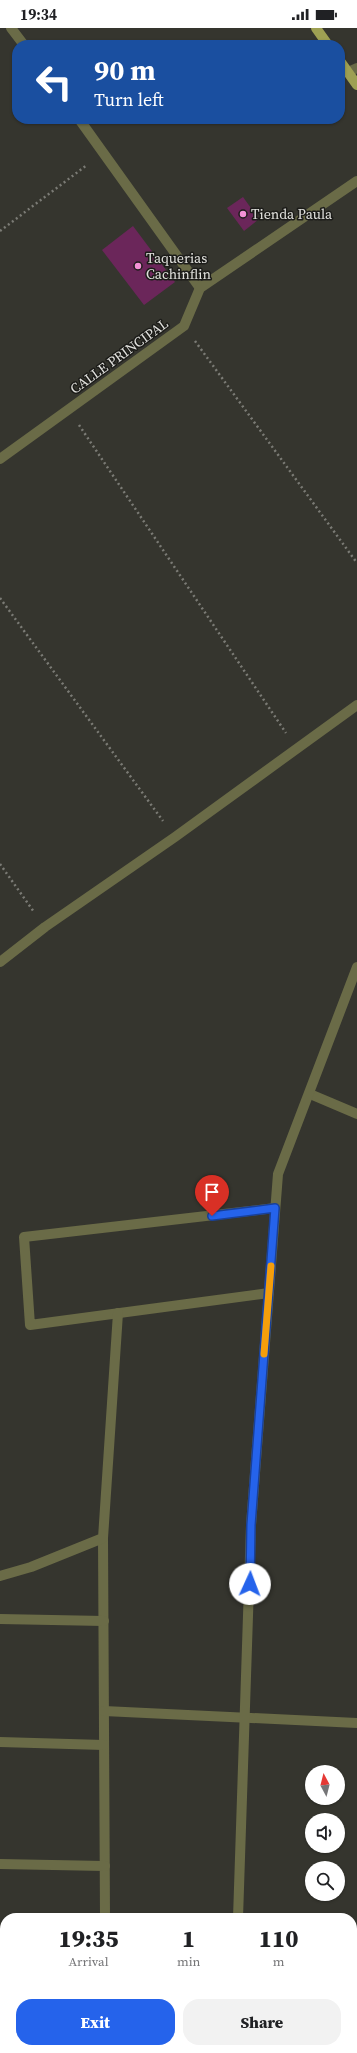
<!DOCTYPE html>
<style>
body{margin:0;font-family:"Source Serif 4",serif;background:#f2f2f2;color:#202124;height:100vh;display:flex;flex-direction:column;font-size:15px;white-space:nowrap}
*{box-sizing:border-box;margin:0}
p{font-size:13px;color:#757577}
.icon{flex:none;width:22px;height:22px;fill:none;stroke:currentColor;stroke-width:2;stroke-linecap:round;stroke-linejoin:round}
.map{position:relative;flex:1;overflow:hidden}
.drawer{position:absolute;left:0px;top:1885px;width:357px;height:140px;display:flex;flex-direction:column;background:#fff;border-radius:16px 16px 0 0;box-shadow:0 1px 3px #0004}
.drawer>*{flex:none}
.top-card{position:absolute;left:12px;top:12px;width:333px;height:84px;border-radius:16px;box-shadow:0 1px 3px #0004;background:#1a4fa0;color:#fff;overflow:hidden}
.needle{width:26px;rotate:353deg}
.fabs{position:absolute;left:305px;top:1737px;display:grid;gap:8px}
.fabs a{display:grid;place-items:center;width:40px;height:40px;border-radius:50%;background:#fff;box-shadow:0 1px 3px #0004;font-size:20px}
.pin{position:absolute;display:grid;place-items:center;width:34px;height:34px;color:#fff;margin:-41px -17px;border-radius:50% 50% 50% 0;rotate:-45deg;box-shadow:0 0 4px #0007}
.pin .icon{rotate:45deg}
.me{position:absolute;width:44px;margin:-22px;rotate:2deg;stroke-linejoin:round;filter:drop-shadow(0 0 3px #0008)}
.turn{display:flex;align-items:center;gap:14px;height:84px;padding:0 16px;font-size:18px}
.turn .icon{width:52px;height:52px;stroke-width:2.5}
.turn b{display:block;font-size:28px;line-height:34px}
.eta{display:flex;justify-content:space-evenly;align-items:center;height:68px;text-align:center}
.eta b{font-size:24px;font-weight:800;line-height:28px}
.primary-button{display:flex;gap:8px;margin-top:auto;padding:8px 16px}
.primary-button a{flex:1;height:46px;border-radius:16px;background:#2563eb;color:#fff;font-size:16px;font-weight:800;line-height:46px;text-align:center}
.primary-button a+a{background:#f2f2f2;color:#202124}
.status{display:flex;justify-content:space-between;align-items:center;height:28px;padding:0 20px;background:#fff;direction:ltr}
.status svg{height:11px;fill:currentColor}
.map>svg:first-child{display:block}
.building{fill:#6b265a}
.lines{fill:none;stroke-linecap:round;stroke-linejoin:round}
.path{stroke:#7b7b75;stroke-width:2.5;stroke-dasharray:2 3;stroke-linecap:butt}
.lane{stroke:#6a6b47;stroke-width:10}
.street{stroke:#6a6b47;stroke-width:10}
.primary{stroke:#9ea053;stroke-width:10}
.route-casing{stroke:#184099;stroke-width:10}
.route{stroke:#2563eb;stroke-width:7}
.slow{stroke:#f59e0b;stroke-width:7}
.poi-dot{fill:#f391d6;stroke:#1c1c19;stroke-width:1.5}
.labels{text-anchor:middle;dominant-baseline:central;stroke-width:3;stroke-linejoin:round;paint-order:stroke}
.poi-label{font-size:14px;fill:#e2e2de;stroke:#1c1c19;text-anchor:start}
.street-label{font-size:14px;fill:#e2e2de;stroke:#1c1c19}
</style>
<div class="status"><b>19:34</b><svg viewBox="0 0 49 12"><path d="M0 12V9h3v3zM5 12V6h3v6zM10 12V3h3v9zM15 12V0h3v12zM26 1h20v11H26zM47 4h2v5h-2z"/></svg></div>
<div class="map">
<svg width="357" height="2025" viewBox="0 0 357 2025">
<rect width="100%" height="100%" fill="#35352e"/>
<g class="building">
<polygon points="243,169 259,191 244,203 227,180"/>
<polygon points="133,198 175,254 144,277 102,222"/>
</g>
<g class="lines">
<g class="path">
<polyline points="0,203 87,137"/>
<polyline points="195,313 357,535"/>
<polyline points="79,397 286,705"/>
<polyline points="0,570 163,793"/>
<polyline points="0,836 34,884"/>
</g>
<polyline class="lane" points="348,44 357,40"/>
<g class="street">
<polyline points="11,0 24,17"/>
<polyline points="79,91 200,260"/>
<polyline points="0,431 184,298 200,260 357,153"/>
<polyline points="0,934 45,899 175,809 357,677"/>
<polyline points="310,1066 357,1086"/>
<polyline points="269,1265 30,1297 24,1209 275,1180"/>
<polyline points="103,1510 105,1890"/>
<polyline points="0,1548 31,1539 103,1510 118,1285"/>
<polyline points="0,1591 104,1593"/>
<polyline points="104,1683 357,1695"/>
<polyline points="0,1714 104,1717"/>
<polyline points="0,1836 105,1838"/>
<polyline points="238,1890 251,1497 278,1146 357,939"/>
<polyline points="0,1986 5,1987"/>
<polyline points="234,2025 234,2020"/>
</g>
<g class="primary">
<polyline points="316,0 328,17"/>
<polyline points="340,33 357,57"/>
</g>
</g>
<g class="lines">
<defs>
<polyline id="route" points="212,1188 275,1180 251,1497 250,1556"/>
</defs>
<use href="#route" class="route-casing"/>
<use href="#route" class="route"/>
<polyline class="slow" points="264,1326 271,1238"/>
</g>
<g class="poi-dot">
<circle cx="243" cy="186" r="4"/>
<circle cx="138" cy="238" r="4"/>
</g>
<g class="labels">
<g class="poi-label">
<text x="251" y="186">Tienda Paula</text>
<text x="146" y="230">Taquerias<tspan x="146" dy="16">Cachinflin</tspan></text>
</g>
<g class="street-label">
<text transform="translate(119 328) rotate(-36)">CALLE PRINCIPAL</text>
</g>
</g>
</svg>
<div class="fabs">
<a><svg class="needle" viewBox="-14 -14 28 28"><path d="M0-13l5 13h-10z" fill="#e53935"/><path d="M0 13l5-13h-10z" fill="#757577"/></svg></a>
<a><svg class="icon" aria-label="sound" viewBox="0 0 24 24"><path d="M4 9h4l5-4v14l-5-4H4zM17 9q2 3 0 6"/></svg></a>
<a><svg class="icon" aria-label="search" viewBox="0 0 24 24"><circle cx="10" cy="10" r="6"/><path d="M15 15l6 6"/></svg></a>
</div>
<div class="pin" style="left:212px;top:1188px;background:#d93025"><svg class="icon" aria-label="arrive" viewBox="0 0 24 24"><path d="M6 21V4h12l-3 4 3 4H6"/></svg></div>
<svg class="me" style="left:250px;top:1556px" viewBox="-20 -20 40 40"><circle r="19" fill="#fff"/><path d="M0-13L10 11 0 6-10 11z" fill="#2563eb"/></svg>
<div class="top-card">
<div class="turn"><svg class="icon" aria-label="left" viewBox="0 0 24 24"><path d="M17 20v-9H6M10 6l-5 5 5 5"/></svg><div><b>90 m</b>Turn left</div></div>
</div>
<section class="drawer">
<div class="eta">
<div><b>19:35</b><p>Arrival</p></div>
<div><b>1</b><p>min</p></div>
<div><b>110</b><p>m</p></div>
</div>
<div class="primary-button"><a>Exit</a><a>Share</a></div>
</section>
</div>
